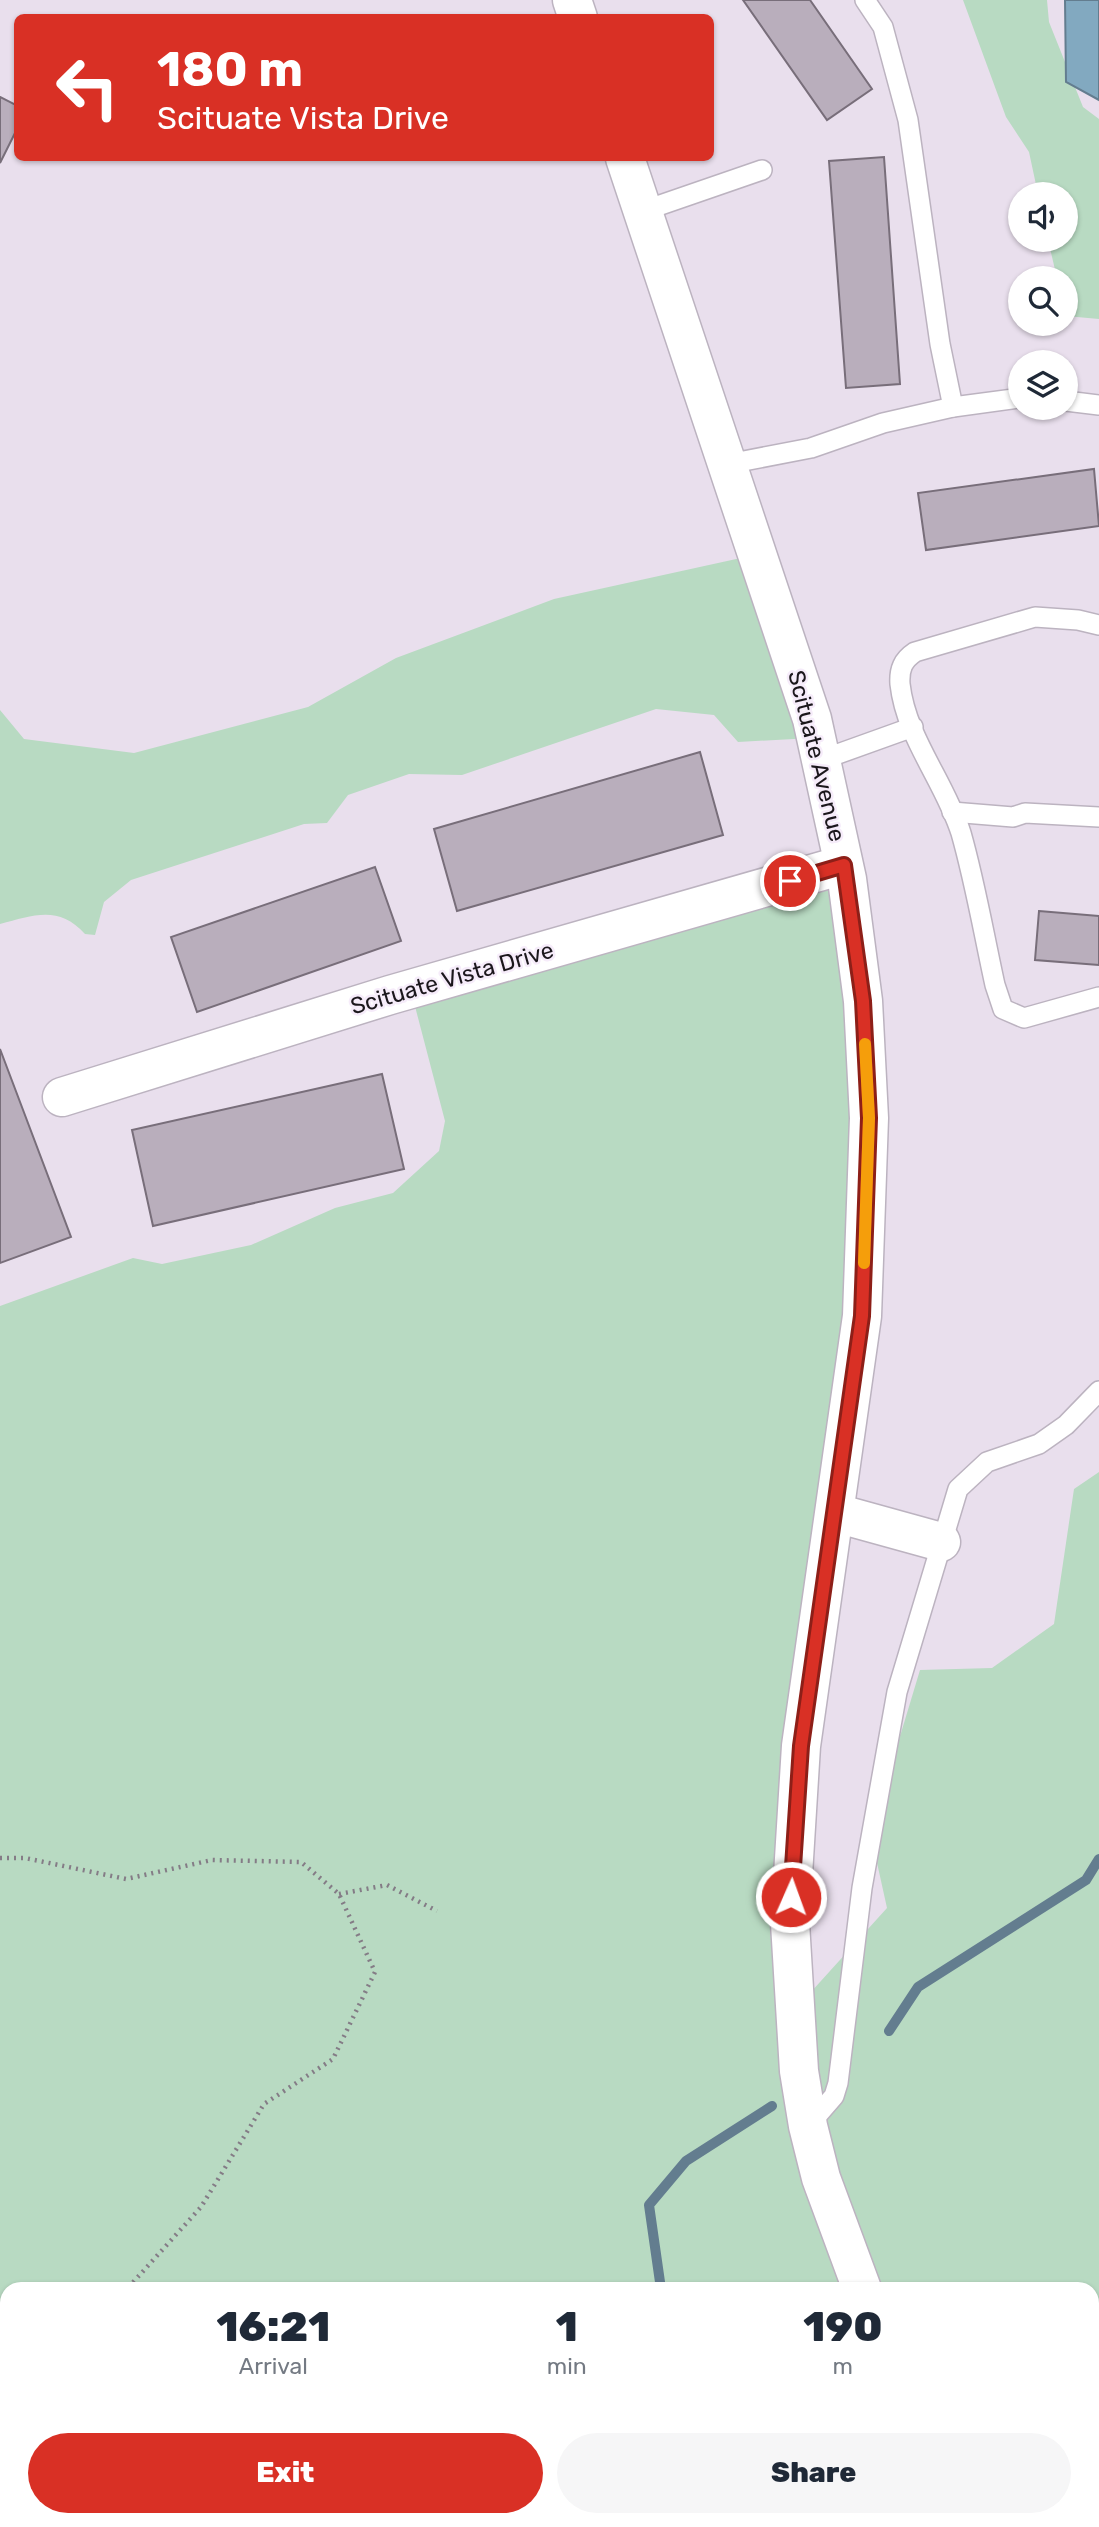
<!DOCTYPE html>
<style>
body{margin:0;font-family:Rubik,sans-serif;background:#f6f6f7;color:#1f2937;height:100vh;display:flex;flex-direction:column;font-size:26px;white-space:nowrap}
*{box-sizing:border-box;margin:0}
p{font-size:23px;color:#747a83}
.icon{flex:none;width:38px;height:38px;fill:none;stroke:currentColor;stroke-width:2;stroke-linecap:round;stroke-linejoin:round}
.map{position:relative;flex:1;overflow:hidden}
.panel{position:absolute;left:0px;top:2282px;width:1099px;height:245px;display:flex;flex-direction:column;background:#fff;border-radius:21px 21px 0 0;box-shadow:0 2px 5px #0004}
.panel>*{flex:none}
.top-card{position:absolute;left:14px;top:14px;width:700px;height:147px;border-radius:10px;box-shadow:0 2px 5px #0004;background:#d93025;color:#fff;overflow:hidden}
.fabs{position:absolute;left:1008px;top:182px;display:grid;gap:14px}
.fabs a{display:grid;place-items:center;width:70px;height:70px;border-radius:50%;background:#fff;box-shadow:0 2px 5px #0004;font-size:35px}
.pin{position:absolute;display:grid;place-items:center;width:60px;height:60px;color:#fff;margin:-30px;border:4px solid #fff;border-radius:50%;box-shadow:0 2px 7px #0007}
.me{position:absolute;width:77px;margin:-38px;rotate:2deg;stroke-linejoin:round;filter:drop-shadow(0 0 5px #0008)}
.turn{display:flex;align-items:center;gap:24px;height:147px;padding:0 28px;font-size:32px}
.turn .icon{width:91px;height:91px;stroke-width:2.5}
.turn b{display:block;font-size:49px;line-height:60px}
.eta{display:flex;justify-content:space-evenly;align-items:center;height:119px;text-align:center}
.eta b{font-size:42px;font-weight:800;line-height:49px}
.cta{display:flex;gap:14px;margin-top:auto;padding:14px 28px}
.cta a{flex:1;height:80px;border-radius:42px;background:#d93025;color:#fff;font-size:28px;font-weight:800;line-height:80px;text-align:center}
.cta a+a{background:#f6f6f7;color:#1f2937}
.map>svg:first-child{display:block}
.green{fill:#b8dac2}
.water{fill:#82a9c0;stroke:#637d8f;stroke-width:2}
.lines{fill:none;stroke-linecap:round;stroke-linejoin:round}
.stream{stroke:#637d8f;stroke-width:10}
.building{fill:#b9aebc;stroke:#786e7a;stroke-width:2}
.lane-casing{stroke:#bcb3c0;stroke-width:22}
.street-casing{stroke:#bcb3c0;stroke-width:41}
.secondary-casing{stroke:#bcb3c0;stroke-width:41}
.path{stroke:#847c86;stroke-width:4.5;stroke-dasharray:2 5;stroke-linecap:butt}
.lane{stroke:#fff;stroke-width:19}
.street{stroke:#fff;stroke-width:38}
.secondary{stroke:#fff;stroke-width:38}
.route-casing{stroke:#8d1f18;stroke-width:18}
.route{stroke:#d93025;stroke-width:12}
.slow{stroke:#f59e0b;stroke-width:12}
.labels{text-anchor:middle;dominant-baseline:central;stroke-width:5;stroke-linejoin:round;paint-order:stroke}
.street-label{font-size:23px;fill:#1b171c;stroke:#f6ecfa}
</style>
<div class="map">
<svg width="1099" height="2527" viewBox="0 0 1099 2527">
<rect width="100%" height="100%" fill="#e9dfed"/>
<g class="green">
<polygon points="963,0 1047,0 1049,22 1083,107 1099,119 1099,319 1066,316 1066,278 1057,278 1048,240 1066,240 1066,194 1038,194 1029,152 1006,117"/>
<path d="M 759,554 L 812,738 L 738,742 L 714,715 L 656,709 L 462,775 L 409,774 L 348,795 L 327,823 L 304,824 L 131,880 L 104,902 L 95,935 L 85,934 C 59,905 34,915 0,924 L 0,710 L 24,739 L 134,753 L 308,707 L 396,658 L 554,599 Z"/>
<polygon points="843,867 872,1099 823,1615 801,2003 887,1908 866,1813 901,1733 920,1670 992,1668 1054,1624 1074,1489 1099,1472 1099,2527 1004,2527 999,2520 1092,2520 1092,2289 7,2289 7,2520 653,2520 650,2527 0,2527 0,1306 133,1258 162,1264 251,1245 335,1208 393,1193 439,1151 445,1121 411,991"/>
</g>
<polygon class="water" points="1065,0 1099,0 1099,100 1066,82"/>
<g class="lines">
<g class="stream">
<polyline points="889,2031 918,1987 1086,1880 1099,1859"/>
<polyline points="661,2289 649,2205 686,2161 772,2106"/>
<polyline points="616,2527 621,2520"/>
</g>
</g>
<g class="building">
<polygon points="743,0 810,0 872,89 827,120"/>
<polygon points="0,97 18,106 18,127 0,163"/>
<polygon points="884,157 900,384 846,388 829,161"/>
<polygon points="1094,469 1099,526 926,550 918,493"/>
<polygon points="700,752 723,835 457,911 434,829"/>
<polygon points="375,867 401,941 197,1012 171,937"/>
<polygon points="1039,911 1099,916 1099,965 1035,960"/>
<polygon points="0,1049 71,1237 0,1263"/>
<polygon points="382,1074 404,1169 153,1226 132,1130"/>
</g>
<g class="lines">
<defs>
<g id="lane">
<polyline points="865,0 883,27 908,120 940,344 953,407"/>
<polyline points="643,211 762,170"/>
<polyline points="1066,401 1099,405"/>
<polyline points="728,464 811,448 883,423 953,407 1020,398"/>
<path d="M 1099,625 L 1078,620 L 1035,617 L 915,652 C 903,660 899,669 900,684 C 906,738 945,782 961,833 C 975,882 984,935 995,985 L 1003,1009 L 1024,1018 L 1099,997"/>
<polyline points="821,760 913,727"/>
<polyline points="952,812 1013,817 1025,813 1099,817"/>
<polyline points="808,2126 834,2096 838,2083 862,1888 897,1692 958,1489 987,1462 1039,1444 1066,1425 1099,1391"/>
</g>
<g id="street">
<polyline points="62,1097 390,995 843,865"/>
<polyline points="836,1513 941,1542"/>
</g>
<g id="secondary">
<polyline points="572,0 578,18"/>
<polyline points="625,158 812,719 847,879 863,1001 869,1118 862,1316 801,1746 790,1923 799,2071 808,2126 821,2178 862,2289"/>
<polyline points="997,2520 1002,2527"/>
</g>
</defs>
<use href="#lane" class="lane-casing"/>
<use href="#street" class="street-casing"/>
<use href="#secondary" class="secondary-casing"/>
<g class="path">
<polyline points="0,1858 25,1858 126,1879 212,1860 301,1862 339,1894 375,1972 333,2059 264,2104 201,2207 127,2289"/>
<polyline points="339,1894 387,1885 437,1911"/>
<polyline points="0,2398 7,2388"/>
</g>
<use href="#lane" class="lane"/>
<use href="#street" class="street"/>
<use href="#secondary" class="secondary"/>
</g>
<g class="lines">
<defs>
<polyline id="route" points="790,881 844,865 863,1001 869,1118 862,1316 801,1746 791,1897"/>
</defs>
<use href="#route" class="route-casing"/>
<use href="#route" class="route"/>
<polyline class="slow" points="864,1263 869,1118 865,1044"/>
</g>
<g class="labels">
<g class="street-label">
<text transform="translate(817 756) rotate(76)">Scituate Avenue</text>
<text transform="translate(452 978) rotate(-16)">Scituate Vista Drive</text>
</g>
</g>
</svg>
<div class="fabs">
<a><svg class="icon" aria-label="sound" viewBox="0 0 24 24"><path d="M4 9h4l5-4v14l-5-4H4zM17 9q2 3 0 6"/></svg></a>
<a><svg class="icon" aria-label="search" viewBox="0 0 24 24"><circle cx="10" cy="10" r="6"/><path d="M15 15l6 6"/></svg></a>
<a><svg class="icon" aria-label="layers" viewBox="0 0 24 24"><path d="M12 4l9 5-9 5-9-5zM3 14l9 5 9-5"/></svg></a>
</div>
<div class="pin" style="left:790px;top:881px;background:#d93025"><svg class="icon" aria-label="arrive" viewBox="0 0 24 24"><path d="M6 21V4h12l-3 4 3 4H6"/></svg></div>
<svg class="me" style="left:791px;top:1897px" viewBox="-20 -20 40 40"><circle r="17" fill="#d93025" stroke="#fff" stroke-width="3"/><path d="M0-11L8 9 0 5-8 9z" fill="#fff"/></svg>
<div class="top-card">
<div class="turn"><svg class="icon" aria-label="left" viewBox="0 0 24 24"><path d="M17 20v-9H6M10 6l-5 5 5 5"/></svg><div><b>180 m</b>Scituate Vista Drive</div></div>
</div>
<section class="panel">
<div class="eta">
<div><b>16:21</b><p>Arrival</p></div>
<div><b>1</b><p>min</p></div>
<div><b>190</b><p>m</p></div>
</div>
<div class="cta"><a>Exit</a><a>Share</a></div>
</section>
</div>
